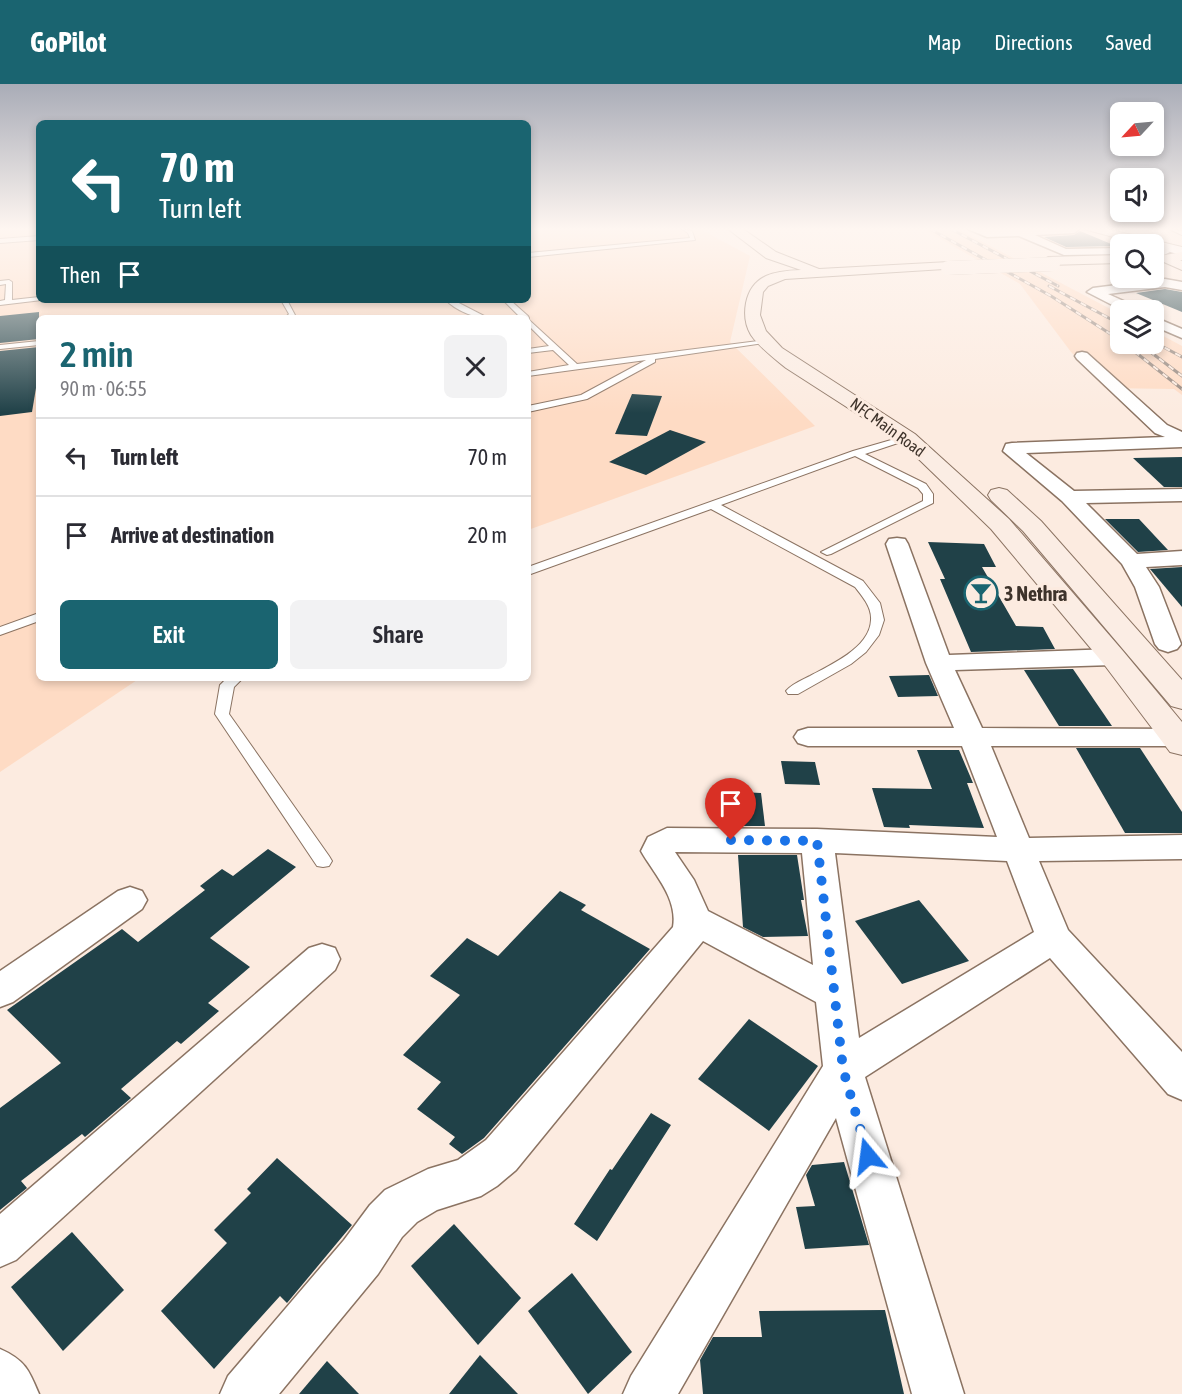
<!DOCTYPE html>
<meta charset="utf-8">
<style>
body{margin:0;font-family:"Asap Condensed",sans-serif;background:#f2f2f3;color:#2b2b33;height:100vh;display:flex;flex-direction:column;font-size:22px;white-space:nowrap}
*{box-sizing:border-box;margin:0}
p{font-size:20px;color:#7c7c81}
.icon{flex:none;width:33px;height:33px;fill:none;stroke:currentColor;stroke-width:2;stroke-linecap:round;stroke-linejoin:round}
.map{position:relative;flex:1;overflow:hidden}
.panel{position:absolute;left:36px;top:231px;width:495px;height:366px;display:flex;flex-direction:column;background:#fff;border-radius:9px;box-shadow:0 3px 9px #0003}
.panel>*{flex:none}
.banner{position:absolute;left:36px;top:36px;width:495px;height:183px;border-radius:9px;box-shadow:0 3px 9px #0003;background:#1a6470;color:#fff;overflow:hidden}
.needle{width:39px;rotate:244deg}
.controls{position:absolute;left:1110px;top:18px;display:grid;gap:12px}
.controls a{display:grid;place-items:center;width:54px;height:54px;border-radius:9px;background:#fff;box-shadow:0 3px 9px #0003;font-size:30px}
.pin{position:absolute;display:grid;place-items:center;width:51px;height:51px;color:#fff;margin:-62px -26px;border-radius:50% 50% 50% 0;rotate:-45deg;box-shadow:0 0 6px #0007}
.pin .icon{rotate:45deg}
.me{position:absolute;width:66px;margin:-33px;rotate:344deg;stroke-linejoin:round;filter:drop-shadow(0 0 4px #0008)}
.turn{display:flex;align-items:center;gap:21px;height:126px;padding:0 24px;font-size:27px}
.turn .icon{width:78px;height:78px;stroke-width:2.5}
.turn b{display:block;font-size:42px;line-height:51px}
.then{display:flex;align-items:center;height:57px;padding:0 24px;background:#0003;gap:12px;font-size:22px}
.round{display:grid;place-items:center;flex:none;width:63px;height:63px;border-radius:9px;background:#f2f2f3}
.head{display:flex;align-items:center;justify-content:space-between;height:102px;padding:0 24px}
h1{font-size:36px;font-weight:600;line-height:45px;color:#1a6470}
.button{display:flex;gap:12px;margin-top:auto;padding:12px 24px}
.button a{flex:1;height:69px;border-radius:9px;background:#1a6470;color:#fff;font-size:24px;font-weight:600;line-height:69px;text-align:center}
.button a+a{background:#f2f2f3;color:#2b2b33}
ul{padding:0;list-style:none}
li{display:flex;align-items:center;gap:18px;height:78px;padding:0 24px;border-top:2px solid #e1e1e2}
li div{flex:1}
li b{display:block;font-size:22px}
li em{font-style:normal}
header{display:flex;align-items:center;gap:36px;box-sizing:border-box;height:84px;padding:0 30px;background:#1a6470;color:#fff}
header strong{font-size:28px}
nav{display:flex;gap:33px;margin-inline-start:auto;font-size:21px}
.map>svg:first-child{display:block}
.built{fill:#fedbc4}
.building{fill:#204148}
.lines{fill:none;stroke-linecap:round;stroke-linejoin:round}
.service-casing{stroke:#8b7362;stroke-width:2}
.minor-casing{stroke:#8b7362;stroke-width:3}
.tertiary-casing{stroke:#8b7362;stroke-width:2}
.secondary-casing{stroke:#8b7362;stroke-width:2}
.service{fill:#fff;fill-rule:evenodd}
.minor{fill:#fff;fill-rule:evenodd}
.tertiary{fill:#fff;fill-rule:evenodd}
.secondary{fill:#fbede4;fill-rule:evenodd}
.rail-casing{stroke:#95877e;stroke-width:3}
.rail{stroke:#fcebe0;stroke-width:2;stroke-dasharray:6;stroke-linecap:butt}
.secondary-bridge-casing{stroke:#8b7362;stroke-width:14;stroke-linecap:butt}
.secondary-bridge{stroke:#fbede4;stroke-width:14}
.route{stroke:#1a73e8;stroke-width:10;stroke-dasharray:0 18}
.labels{text-anchor:middle;dominant-baseline:central;stroke-width:6;stroke-linejoin:round;paint-order:stroke}
.far-street-label{font-size:16px;fill:#3e332b;stroke:#fcebe0}
.poi-label{font-size:20px;font-weight:bold;fill:#3e332b;stroke:#fcebe0;text-anchor:start}
</style>
<header>
<strong>GoPilot</strong>
<nav><a>Map</a><a>Directions</a><a>Saved</a></nav>
</header>
<div class="map">
<svg width="1182" height="1310" viewBox="0 0 1182 1310">
<rect width="100%" height="100%" fill="#fcebe0"/>
<g class="built">
<polygon points="0,145 39,145 39,216 528,216 528,145 700,145 750,172 730,258 815,342 528,446 528,234 39,234 39,594 140,594 0,688"/>
<polygon points="923,145 958,145 1120,230 1120,260 1154,260 1154,247 1182,262 1182,311 1174,305 1105,304 1071,268 1020,200"/>
</g>
<g class="building">
<polygon points="1080,147 1116,162 1066,163 1044,153 1074,151"/>
<polygon points="1165,205 1182,208 1182,228 1136,209"/>
<polygon points="39,228 39,255 0,259 0,232"/>
<polygon points="39,263 39,286 32,328 0,332 0,267"/>
<polygon points="632,310 662,312 647,352 615,350"/>
<polygon points="670,346 706,358 646,391 609,378"/>
<polygon points="1182,373 1182,403 1164,403 1133,374"/>
<polygon points="1105,435 1139,435 1168,466 1138,468"/>
<polygon points="928,458 984,460 996,483 982,483 1016,542 1043,543 1055,565 971,568 940,495 945,495"/>
<polygon points="1182,483 1182,523 1150,485"/>
<polygon points="1073,585 1112,642 1059,642 1024,586"/>
<polygon points="929,591 938,612 898,613 889,592"/>
<polygon points="1076,664 1140,664 1182,728 1182,749 1125,749"/>
<polygon points="917,666 959,666 973,699 967,699 984,744 909,741 910,744 884,743 872,704 932,705"/>
<polygon points="781,677 815,678 820,701 785,700"/>
<polygon points="739,708 761,709 765,742 742,742"/>
<polygon points="268,765 296,783 210,854 250,883 208,919 219,927 181,960 177,957 121,1005 131,1014 85,1053 82,1050 21,1097 27,1104 0,1126 0,1024 61,979 7,926 122,845 138,858 205,806 200,802 222,785 233,792"/>
<polygon points="738,771 797,771 804,816 801,816 808,852 763,853 743,843"/>
<polygon points="560,807 586,821 581,826 650,865 484,1054 462,1070 449,1060 455,1053 417,1025 441,998 403,971 460,911 430,892 467,854 498,872"/>
<polygon points="919,816 969,877 902,900 855,837"/>
<polygon points="749,935 818,982 769,1047 698,995"/>
<polygon points="651,1029 671,1041 597,1157 574,1140 610,1085 612,1086"/>
<polygon points="277,1074 352,1141 287,1219 280,1212 214,1285 161,1227 227,1159 214,1146 251,1109 247,1105"/>
<polygon points="844,1078 869,1161 805,1165 796,1123 815,1122 806,1091 812,1081"/>
<polygon points="454,1140 521,1214 478,1261 411,1182"/>
<polygon points="72,1148 124,1206 63,1267 11,1203"/>
<polygon points="572,1189 632,1268 588,1310 528,1227"/>
<polygon points="885,1226 904,1310 703,1310 700,1276 713,1253 762,1253 759,1227"/>
<polygon points="480,1271 518,1310 449,1310"/>
<polygon points="327,1277 359,1310 299,1310"/>
</g>
<g class="lines">
<defs>
<g id="service">
<polygon points="682,145 692,147 695,156 528,173 528,169 690,154 688,149"/>
<polygon points="1171,145 1182,147 1182,151 1171,146"/>
<polygon points="39,152 39,156 0,159 0,155"/>
<polygon points="9,196 12,198 12,216 39,213 39,216 42,216 0,221 0,217 5,216 6,200 0,201 0,197"/>
<polygon points="281,216 287,216 296,233 285,234 289,230"/>
<path d="M 446,216 L 453,216 L 488,234 C 474,234 455,226 446,216 Z"/>
<polygon points="503,216 510,216 528,232 529,234 528,235 521,234"/>
<polygon points="528,235 577,280 766,256 770,258 655,275 655,278 587,315 528,328 528,322 581,311 646,276 528,292 528,288 569,281 553,266 528,269 528,265 549,262 528,241"/>
<polygon points="39,257 39,261 0,265 0,261"/>
<path d="M 905,352 L 913,354 L 865,370 L 926,400 L 933,410 L 933,419 L 831,470 L 827,471 L 821,468 L 923,417 L 923,410 L 918,404 L 855,372 L 721,421 L 863,497 L 880,519 L 884,536 L 879,551 L 866,568 L 851,580 L 798,610 L 788,610 L 786,607 C 792,600 802,596 810,592 C 830,581 870,564 871,536 C 872,523 862,512 855,503 L 711,425 L 528,491 L 528,483 L 853,367 Z"/>
<polygon points="39,529 39,537 0,551 0,543"/>
<polygon points="227,594 243,594 234,603 229,630 329,772 332,777 329,782 323,783 317,782 215,630 220,601"/>
</g>
<g id="minor">
<polygon points="968,145 1079,145 1074,149 1035,151 1066,165 1120,164 1120,170 1064,171 1019,152 987,153"/>
<polygon points="1154,165 1164,165 1170,168 1164,171 1154,171"/>
<polygon points="1165,195 1182,198 1182,206 1165,203 1108,210 1137,223 1138,226 1122,226 1087,208 1093,204"/>
<polygon points="1154,233 1182,245 1182,254 1154,242"/>
<polygon points="1082,268 1087,269 1167,341 1182,348 1182,363 1026,369 1074,407 1182,405 1182,417 1086,419 1137,470 1182,467 1182,481 1146,483 1159,503 1181,560 1177,565 1168,568 1159,565 1155,560 1135,503 1122,480 1062,417 1003,367 1006,360 1012,359 1165,353 1155,349 1077,275 1075,272 1077,269"/>
<path d="M 897,454 L 905,455 L 908,460 L 949,571 L 1113,565 L 1122,568 L 1126,573 L 1122,578 L 1113,581 L 955,586 L 982,644 L 1182,645 L 1182,661 L 1177,662 L 991,662 L 1029,754 L 1182,751 L 1182,775 L 1039,777 L 1068,846 L 1182,968 L 1182,1016 L 1168,1010 L 1050,874 L 865,993 L 964,1310 L 912,1310 L 836,1034 L 678,1310 L 623,1310 L 631,1292 L 823,982 L 816,918 L 703,857 L 516,1086 L 497,1102 L 481,1112 L 437,1126 L 417,1138 L 402,1153 L 378,1190 L 279,1310 L 220,1310 L 228,1292 L 344,1156 L 370,1121 L 385,1106 L 428,1085 L 458,1076 L 486,1056 L 673,843 C 678,814 654,790 641,767 L 648,753 L 667,744 L 817,745 L 997,753 L 962,662 L 808,662 L 798,659 L 794,653 L 798,647 L 808,644 L 954,644 L 926,579 L 886,460 L 889,455 ZM 675,768 L 802,769 L 813,881 L 708,827 L 694,796 ZM 835,769 L 1007,777 L 1034,848 L 859,954 Z"/>
<polygon points="130,803 142,807 147,816 142,825 13,918 0,923 0,887 118,807"/>
<polygon points="322,860 335,864 340,875 335,886 16,1176 0,1183 0,1130 309,864"/>
<path d="M 0,1265 C 25,1276 29,1286 39,1310 L 0,1310 Z"/>
</g>
<polygon id="tertiary" points="1084,145 1107,145 1182,163 1182,171 1154,164 1154,160 1139,160"/>
<g id="secondary">
<path d="M 728,145 L 743,145 L 776,168 L 819,185 L 949,178 L 951,181 L 949,184 L 944,185 L 785,195 L 768,202 L 763,208 L 760,231 L 766,247 L 782,264 L 915,350 L 1009,435 L 1123,567 L 1182,638 L 1182,671 L 1170,668 L 1103,579 L 991,445 L 901,358 L 786,284 C 774,274 760,264 751,251 C 745,241 744,230 746,219 C 752,190 775,187 801,186 L 766,174 Z"/>
<polygon points="1182,168 1182,176 1180,176 1182,177 1182,186 1157,175 1159,172"/>
<polygon points="1120,171 1120,179 1048,181 1041,177 1048,173"/>
<polygon points="999,404 1007,406 1041,437 1182,596 1182,625 1171,622 1023,447 991,416 988,411 991,406"/>
</g>
</defs>
<use href="#service" class="service-casing"/>
<use href="#minor" class="minor-casing"/>
<use href="#tertiary" class="tertiary-casing"/>
<use href="#secondary" class="secondary-casing"/>
<use href="#service" class="service"/>
<use href="#minor" class="minor"/>
<use href="#tertiary" class="tertiary"/>
<use href="#secondary" class="secondary"/>
<defs>
<g id="rail">
<polyline points="930,145 1051,212 1120,256"/>
<polyline points="951,145 1058,202"/>
<polyline points="1049,202 1120,240"/>
<polyline points="1154,258 1182,273"/>
<polyline points="1125,260 1182,305"/>
<polyline points="1140,260 1182,292"/>
</g>
</defs>
<use href="#rail" class="rail-casing"/>
<use href="#rail" class="rail"/>
<defs>
<polyline id="secondary-bridge" points="948,184 1053,180"/>
</defs>
<use href="#secondary-bridge" class="secondary-bridge-casing"/>
<use href="#secondary-bridge" class="secondary-bridge"/>
</g>
<linearGradient id="sky" x2="0" y2="1"><stop stop-color="#a9acb7"/><stop offset="0.44" stop-color="#fef6f1"/><stop offset="1" stop-color="#fef6f1" stop-opacity="0"/></linearGradient>
<rect width="1182" height="329" fill="url(#sky)"/>
<g class="lines">
<polyline class="route" points="731,756 817,757 843,985 868,1072"/>
</g>
<defs>
<symbol id="bar-ring" viewBox="-11 -11 22 22"><circle r="9.5" fill="#fcebe0" stroke="#1a6470" stroke-width="1.5"/><path d="M-6-5H6L.8 .8V4.5H3.5V6h-7V4.5H-.8V.8Z" fill="#1a6470"/></symbol>
</defs>
<g fill-rule="evenodd">
<use href="#bar-ring" x="962" y="490" width="38" height="38"/>
</g>
<g class="labels">
<g class="far-street-label">
<text transform="translate(888 343) rotate(36)">NFC Main Road</text>
</g>
<g class="poi-label">
<text x="1004" y="509">3 Nethra</text>
</g>
</g>
</svg>
<div class="controls">
<a><svg class="needle" viewBox="-14 -14 28 28"><path d="M0-13l5 13h-10z" fill="#e53935"/><path d="M0 13l5-13h-10z" fill="#7c7c81"/></svg></a>
<a><svg class="icon" aria-label="sound" viewBox="0 0 24 24"><path d="M4 9h4l5-4v14l-5-4H4zM17 9q2 3 0 6"/></svg></a>
<a><svg class="icon" aria-label="search" viewBox="0 0 24 24"><circle cx="10" cy="10" r="6"/><path d="M15 15l6 6"/></svg></a>
<a><svg class="icon" aria-label="layers" viewBox="0 0 24 24"><path d="M12 4l9 5-9 5-9-5zM3 14l9 5 9-5"/></svg></a>
</div>
<div class="pin" style="left:731px;top:756px;background:#d93025"><svg class="icon" aria-label="arrive" viewBox="0 0 24 24"><path d="M6 21V4h12l-3 4 3 4H6"/></svg></div>
<svg class="me" style="left:868px;top:1072px" viewBox="-20 -20 40 40"><path d="M0-17L14 15 0 8-14 15z" fill="#1a73e8" stroke="#fff" stroke-width="4"/></svg>
<div class="banner">
<div class="turn"><svg class="icon" aria-label="left" viewBox="0 0 24 24"><path d="M17 20v-9H6M10 6l-5 5 5 5"/></svg><div><b>70 m</b>Turn left</div></div>
<div class="then">Then<svg class="icon" aria-label="arrive" viewBox="0 0 24 24"><path d="M6 21V4h12l-3 4 3 4H6"/></svg></div>
</div>
<section class="panel">
<div class="head"><div><h1>2 min</h1><p>90 m · 06:55</p></div><a class="round"><svg class="icon" aria-label="close" viewBox="0 0 24 24"><path d="M6 6l12 12M18 6L6 18"/></svg></a></div>
<ul>
<li><svg class="icon" aria-label="left" viewBox="0 0 24 24"><path d="M17 20v-9H6M10 6l-5 5 5 5"/></svg><div><b>Turn left</b></div><em>70 m</em></li>
<li><svg class="icon" aria-label="arrive" viewBox="0 0 24 24"><path d="M6 21V4h12l-3 4 3 4H6"/></svg><div><b>Arrive at destination</b></div><em>20 m</em></li>
</ul>
<div class="button"><a>Exit</a><a>Share</a></div>
</section>
</div>
